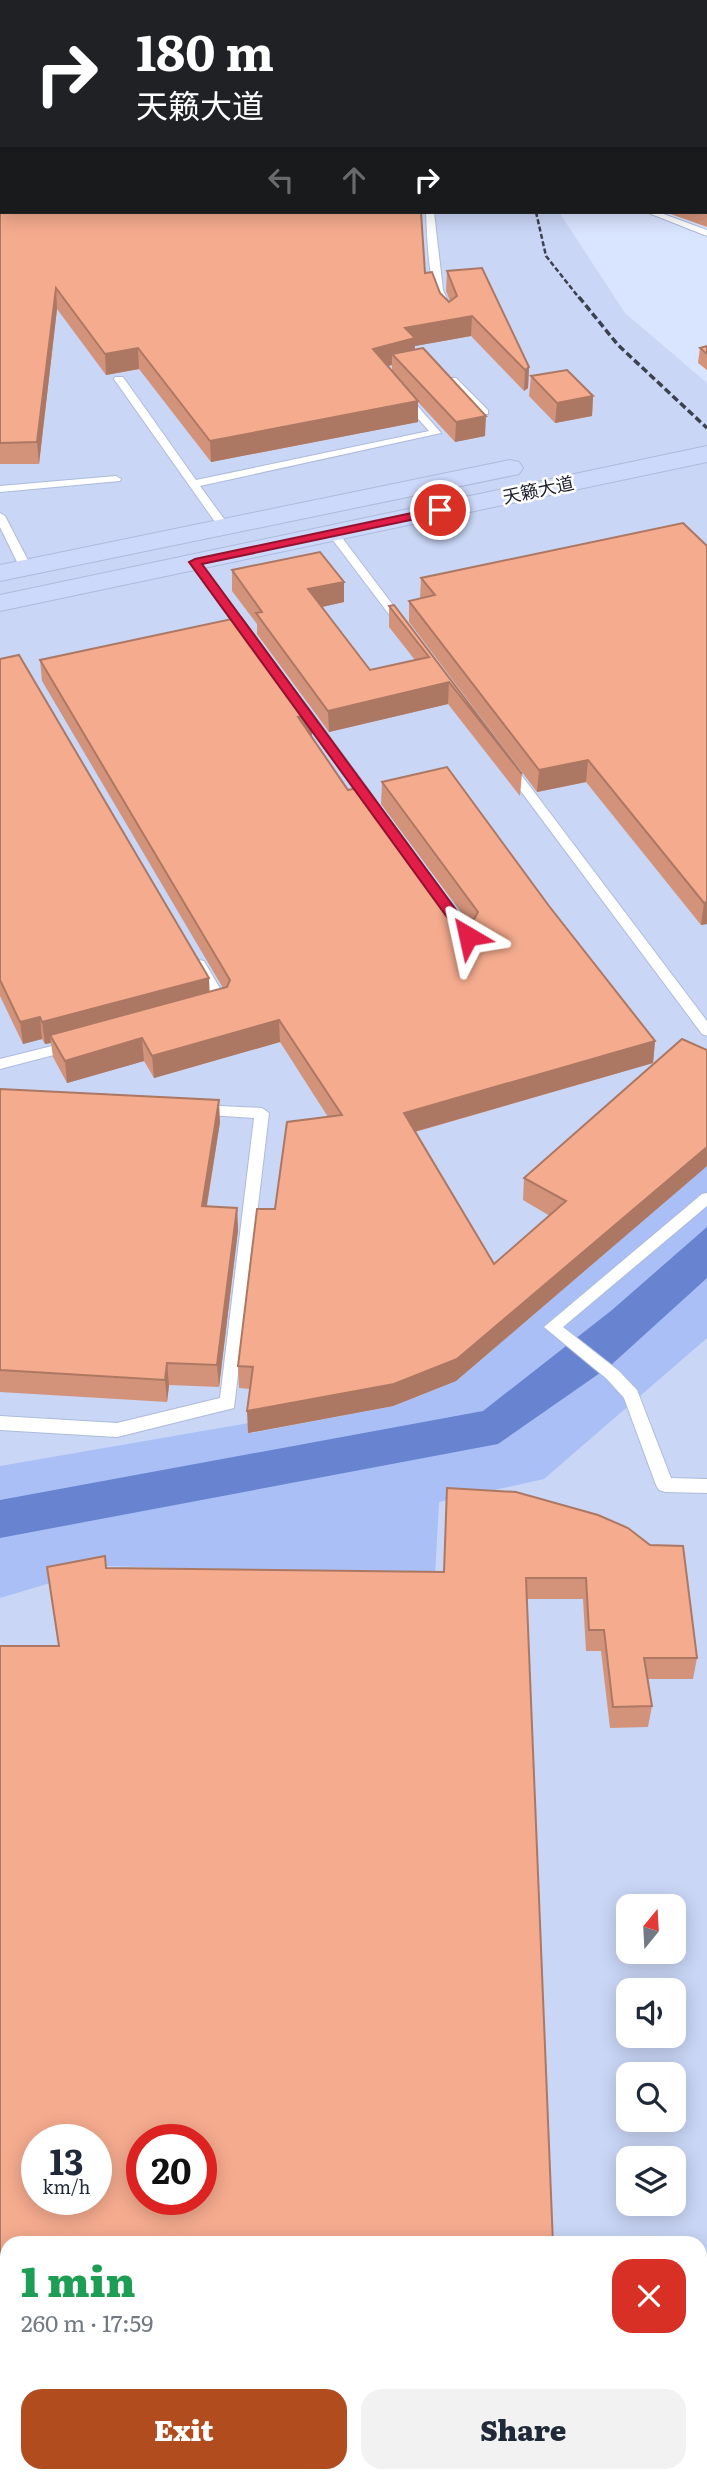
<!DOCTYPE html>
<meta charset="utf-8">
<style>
body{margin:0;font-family:Literata,"Noto Sans SC",serif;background:#f2f2f3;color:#1f2937;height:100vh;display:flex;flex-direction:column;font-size:26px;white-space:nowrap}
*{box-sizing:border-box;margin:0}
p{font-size:23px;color:#747a83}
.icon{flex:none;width:38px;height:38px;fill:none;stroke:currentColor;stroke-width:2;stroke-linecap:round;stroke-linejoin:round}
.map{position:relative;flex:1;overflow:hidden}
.sheet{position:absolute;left:0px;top:2236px;width:707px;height:247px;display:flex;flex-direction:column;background:#fff;border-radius:21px 21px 0 0;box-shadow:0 4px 18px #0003}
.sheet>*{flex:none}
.hud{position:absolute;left:0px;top:0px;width:707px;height:214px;box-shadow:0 4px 18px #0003;background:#202124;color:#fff;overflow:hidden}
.needle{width:46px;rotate:18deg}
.tools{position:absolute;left:616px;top:1894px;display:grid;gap:14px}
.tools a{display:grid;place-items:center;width:70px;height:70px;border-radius:14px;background:#fff;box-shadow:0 4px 18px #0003;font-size:35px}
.speed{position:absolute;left:21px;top:2124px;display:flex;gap:14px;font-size:35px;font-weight:700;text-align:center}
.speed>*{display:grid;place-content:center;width:91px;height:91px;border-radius:50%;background:#fff;box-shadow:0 4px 18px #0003;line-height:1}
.speed small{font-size:18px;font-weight:400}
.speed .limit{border:10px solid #d22;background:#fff;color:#111}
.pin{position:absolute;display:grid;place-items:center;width:60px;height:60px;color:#fff;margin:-30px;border:4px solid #fff;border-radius:50%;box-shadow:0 2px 7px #0007}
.me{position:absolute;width:77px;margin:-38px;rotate:324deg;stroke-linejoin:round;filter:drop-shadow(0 0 5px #0008)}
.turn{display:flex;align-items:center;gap:24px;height:147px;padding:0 21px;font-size:32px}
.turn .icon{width:91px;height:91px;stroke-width:2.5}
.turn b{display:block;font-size:49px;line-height:60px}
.lanes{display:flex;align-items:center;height:66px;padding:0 21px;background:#0003;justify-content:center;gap:35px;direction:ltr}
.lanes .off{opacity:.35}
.round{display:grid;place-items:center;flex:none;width:74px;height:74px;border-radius:21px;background:#f2f2f3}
.overview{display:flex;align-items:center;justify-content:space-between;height:119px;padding:0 21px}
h1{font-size:42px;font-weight:800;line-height:52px;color:#1e9e55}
.primary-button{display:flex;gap:14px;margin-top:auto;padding:14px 21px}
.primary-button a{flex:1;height:80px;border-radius:21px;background:#b14c1e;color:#fff;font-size:28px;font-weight:800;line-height:80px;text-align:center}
.primary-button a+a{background:#f2f2f3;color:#1f2937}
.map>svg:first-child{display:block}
.built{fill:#c9d6f6;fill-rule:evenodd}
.green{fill:#a9bff5}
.water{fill:#6884d1}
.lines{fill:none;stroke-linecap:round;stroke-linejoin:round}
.service-casing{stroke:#adbbdb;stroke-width:2}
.minor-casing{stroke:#adbbdb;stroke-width:1}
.secondary-casing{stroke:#adbbdb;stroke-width:2}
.trunk-casing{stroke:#fff;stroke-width:2}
.service{fill:#fff;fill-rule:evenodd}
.minor{fill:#fff;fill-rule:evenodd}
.secondary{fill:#cdd9fb;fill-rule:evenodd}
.trunk{fill:#7a98f6;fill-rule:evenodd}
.rail-far1{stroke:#3c4150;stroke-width:2.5;stroke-dasharray:5 2.5;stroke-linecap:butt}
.rail{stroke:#3c4150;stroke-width:3.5;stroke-dasharray:7 3.5;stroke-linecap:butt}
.wall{fill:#d3937a;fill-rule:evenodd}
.shaded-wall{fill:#ac7863}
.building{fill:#f5ab8e;stroke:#ac7863;stroke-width:2;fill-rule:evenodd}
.route{fill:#e11d48;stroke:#92132f;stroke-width:2}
.labels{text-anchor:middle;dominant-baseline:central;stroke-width:5;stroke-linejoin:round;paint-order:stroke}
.far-street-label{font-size:18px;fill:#1b1f2b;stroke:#fff}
</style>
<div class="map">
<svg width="707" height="2483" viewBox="0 0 707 2483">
<rect width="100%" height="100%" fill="#d9e4ff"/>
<path class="built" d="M 0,0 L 515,0 L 2,2 L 2,212 L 559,212 L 625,313 L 707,383 L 707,2483 L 0,2483 ZM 628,1906 L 674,1906 L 674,1951 L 628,1951 ZM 628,1990 L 674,1990 L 674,2035 L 628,2035 ZM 628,2074 L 674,2074 L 674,2119 L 628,2119 ZM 37,2140 L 96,2140 L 96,2200 L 37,2200 ZM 142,2140 L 201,2140 L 201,2200 L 142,2200 ZM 628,2158 L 674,2158 L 674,2203 L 628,2203 ZM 7,2244 L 700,2244 L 700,2476 L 7,2476 Z"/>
<polygon class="green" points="707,1165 707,1338 544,1479 439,1502 435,1576 107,1566 0,1598 0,1466 249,1423 251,1433 393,1406 456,1381"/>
<polygon class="water" points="707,1227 707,1278 610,1366 498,1444 0,1538 0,1500 483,1411 612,1310"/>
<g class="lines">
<defs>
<g id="service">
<rect x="0" y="71" width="2" height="4"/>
<path d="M 426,212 L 434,212 L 443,290 L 450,306 L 445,309 C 428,299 427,232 426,212 Z"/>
<polygon points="646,212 658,212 707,230 707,236"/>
<polygon points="115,377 123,377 196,480 429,431 399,397 404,394 408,395 441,433 200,486 230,527 224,530 220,529 114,379"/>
<polygon points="448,378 456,378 488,410 488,414 480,414 448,382"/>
<polygon points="116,476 121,479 120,481 0,492 0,486"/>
<polygon points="0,513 5,516 32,568 30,570 20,568 0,527"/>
<polygon points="329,531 337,531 405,621 405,625 397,625 329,535"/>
<polygon points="195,559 199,560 251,632 251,636 243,636 189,562"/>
<polygon points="300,701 304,702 376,800 376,806 366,806 294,705"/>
<polygon points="509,763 513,764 707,1021 707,1036 702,1034 505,770 503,767"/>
<polygon points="199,960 204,961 229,1004 227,1007 218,1010 211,1005 214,1002 192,964"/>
<polygon points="72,1041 79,1046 77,1049 0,1069 0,1059"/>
<polygon points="199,1105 262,1108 269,1113 234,1408 117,1437 0,1430 0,1416 117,1423 220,1398 254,1118 194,1114 192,1110"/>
<polygon points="707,1193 707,1206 563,1327 619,1371 637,1390 671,1478 707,1479 707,1493 665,1492 659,1490 656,1485 624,1398 607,1379 544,1327 702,1194"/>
</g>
<polygon id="minor" points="707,2404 707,2477 700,2480 692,2476 700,2476 700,2407"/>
<g id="secondary">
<polygon points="707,446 707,462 0,611 0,595"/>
<polygon points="510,460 519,462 523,468 519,474 0,581 0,565"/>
</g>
<polygon id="trunk" points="700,2449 707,2452 707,2483 663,2483 665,2476 700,2476"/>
</defs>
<use href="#service" class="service-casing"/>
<use href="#minor" class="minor-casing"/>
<use href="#secondary" class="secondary-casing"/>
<use href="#trunk" class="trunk-casing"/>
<use href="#service" class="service"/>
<use href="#minor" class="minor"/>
<use href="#secondary" class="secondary"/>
<use href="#trunk" class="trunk"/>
<polyline class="rail-far1" points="536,212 546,256 580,299"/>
<polyline class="rail" points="579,297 618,345 707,428"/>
</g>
<g class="wall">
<polygon points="0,0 249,0 249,2 2,2 2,32 0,32"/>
<polygon points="542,0 707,0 707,227 665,212 705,212 705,2 542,2"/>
<path d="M 0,137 L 2,137 L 2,212 L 425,273 L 440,293 L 449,302 L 450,301 L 446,291 L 447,271 L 529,367 L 528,388 L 524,391 L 471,336 L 415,346 L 414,350 L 485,436 L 455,442 L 418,402 L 418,422 L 211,462 L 139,369 L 106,375 L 57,309 L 39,464 L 0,464 ZM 392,365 L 392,371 L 387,366 Z"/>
<polygon points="707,346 707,370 698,363 700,348"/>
<polygon points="531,376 593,396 592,416 555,423 529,396"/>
<polygon points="683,523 707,924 701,925 586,782 537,792 409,622 409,601 420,598 421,578"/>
<polygon points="232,570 344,602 322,607 370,670 415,660 389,627 389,606 522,774 520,796 448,704 329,732 257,634 257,624 232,591"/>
<polygon points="0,659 210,992 223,988 42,681 40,660 312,714 312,736 311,736 348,790 462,918 466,919 381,804 382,782 549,906 655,1041 653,1063 415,1132 494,1264 550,1216 523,1200 524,1178 707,1050 707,1166 456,1381 393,1406 248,1433 250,1389 239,1388 238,1366 275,1209 328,1117 280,1042 154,1078 144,1061 67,1083 53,1057 51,1043 45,1044 42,1039 23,1044 0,996"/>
<polygon points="0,1089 220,1122 207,1206 237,1208 238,1230 219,1387 169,1385 167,1402 0,1392"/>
<path d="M 447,1488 L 516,1492 L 598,1515 L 628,1528 L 650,1545 L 683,1546 L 697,1658 L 693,1679 L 648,1679 L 652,1706 L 648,1727 L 610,1728 L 601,1651 L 586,1651 L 583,1599 L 527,1599 L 553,2244 L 7,2244 L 7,2476 L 598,2476 L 594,2483 L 0,2483 L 0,1646 L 59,1646 L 47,1567 L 105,1556 L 107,1568 L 444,1572 ZM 37,2140 L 96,2140 L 96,2200 L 37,2200 ZM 142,2140 L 201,2140 L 201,2200 L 142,2200 Z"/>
</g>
<g class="shaded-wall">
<polygon points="56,288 57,309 39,464 37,442"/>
<polygon points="472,316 471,336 415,346 414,359 392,354 392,365 372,370 373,349 405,328"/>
<polygon points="138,348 139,369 106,375 105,354"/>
<polygon points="529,367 528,388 524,391 525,370"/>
<polygon points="593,396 592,416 555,423 557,403"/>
<polygon points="418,401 418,422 211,462 210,441"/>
<polygon points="486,416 485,436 455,442 456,422"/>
<polygon points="344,582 344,602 308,610 308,589"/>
<polygon points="449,682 448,704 329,732 328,711"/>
<polygon points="312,714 312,736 299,739 298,717"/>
<polygon points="588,760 586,782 537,792 539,770"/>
<polygon points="707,902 707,924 701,925 704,903"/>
<polygon points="209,978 210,1000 50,1035 51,1043 45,1044 42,1022"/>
<polygon points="40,1017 42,1039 23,1044 20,1022"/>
<polygon points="279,1020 280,1042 154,1078 152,1056"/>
<polygon points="142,1038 144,1061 67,1083 65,1061"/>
<polygon points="655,1041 653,1063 403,1135 404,1113"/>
<polygon points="219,1100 220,1122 203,1228 202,1206"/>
<polygon points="707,1147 707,1166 456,1381 393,1406 248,1433 247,1411"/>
<polygon points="237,1208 238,1230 219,1387 217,1365"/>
<polygon points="167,1363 169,1385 167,1402 165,1380"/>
<polygon points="593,2476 598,2476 594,2483 590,2483"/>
</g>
<g class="building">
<polygon points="0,0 245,0 244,2 2,2 2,14 0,14"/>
<polygon points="546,0 707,0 707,103 705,103 705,2 547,2"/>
<polygon points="705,107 707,112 707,160 705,159"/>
<rect x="0" y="137" width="2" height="25"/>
<polygon points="705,168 707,169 707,212 705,212"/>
<polygon points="0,171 2,171 2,212 421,212 425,273 432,272 440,293 449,302 457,296 447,271 482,268 529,367 525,370 472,316 405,328 415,338 373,349 418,401 210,441 138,348 105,354 56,288 37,442 0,443"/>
<polygon points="707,346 707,354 700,348"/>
<polygon points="423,348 486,416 456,422 392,354"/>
<polygon points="567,370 593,396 557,403 531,376"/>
<polygon points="683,523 707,546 707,902 704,903 588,760 539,770 409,601 435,595 421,578"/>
<polygon points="320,552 344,582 308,589 370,670 429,657 389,606 394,605 522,774 449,682 328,711 256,613 262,612 232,570"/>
<polygon points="241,617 312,714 298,717 348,790 365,786 462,918 474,919 478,912 382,782 447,767 549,906 655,1041 404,1113 494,1264 566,1201 524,1178 682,1039 707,1050 707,1147 457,1359 394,1384 247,1411 253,1367 238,1366 257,1209 275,1209 287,1122 342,1115 279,1020 152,1056 142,1038 65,1061 50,1035 227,987 230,980 40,660"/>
<polygon points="19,655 209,978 42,1022 40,1017 20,1022 0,980 0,659"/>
<polygon points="0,1089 219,1100 202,1206 237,1208 217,1365 167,1363 165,1380 0,1370"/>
<path d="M 447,1488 L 516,1492 L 598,1515 L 628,1528 L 650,1545 L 683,1546 L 697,1658 L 644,1658 L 652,1706 L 613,1707 L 604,1630 L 589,1630 L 586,1578 L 526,1578 L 553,2244 L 7,2244 L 7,2476 L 593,2476 L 590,2483 L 0,2483 L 0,1646 L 59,1646 L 47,1567 L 105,1556 L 106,1568 L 444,1572 ZM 37,2140 L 96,2140 L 96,2200 L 37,2200 ZM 142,2140 L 201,2140 L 201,2200 L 142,2200 Z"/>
</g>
<polygon class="route" points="440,507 444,508 444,513 202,564 473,933 475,936 468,940 463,939 189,562 195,559"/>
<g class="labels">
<g class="far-street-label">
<text transform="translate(538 489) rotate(-12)">天籁大道</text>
</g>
</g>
</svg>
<div class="tools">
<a><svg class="needle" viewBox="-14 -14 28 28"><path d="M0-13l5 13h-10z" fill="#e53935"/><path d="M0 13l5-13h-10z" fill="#747a83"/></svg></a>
<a><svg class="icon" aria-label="sound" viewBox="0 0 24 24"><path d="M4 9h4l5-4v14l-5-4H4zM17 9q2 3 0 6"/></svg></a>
<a><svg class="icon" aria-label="search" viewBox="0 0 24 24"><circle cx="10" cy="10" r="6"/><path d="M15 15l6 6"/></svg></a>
<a><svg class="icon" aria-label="layers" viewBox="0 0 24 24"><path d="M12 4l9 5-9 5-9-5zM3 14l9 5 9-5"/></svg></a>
</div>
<div class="speed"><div>13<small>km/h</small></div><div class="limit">20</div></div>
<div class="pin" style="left:440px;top:510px;background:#d93025"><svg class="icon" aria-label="arrive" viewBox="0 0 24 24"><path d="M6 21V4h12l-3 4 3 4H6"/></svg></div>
<svg class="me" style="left:468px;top:936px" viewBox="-20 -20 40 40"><path d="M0-17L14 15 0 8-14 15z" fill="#e11d48" stroke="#fff" stroke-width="4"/></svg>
<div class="hud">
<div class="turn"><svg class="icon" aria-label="right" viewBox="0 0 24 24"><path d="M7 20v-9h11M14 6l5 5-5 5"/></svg><div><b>180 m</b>天籁大道</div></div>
<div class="lanes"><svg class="icon off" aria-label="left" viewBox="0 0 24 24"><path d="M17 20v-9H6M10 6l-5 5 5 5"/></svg><svg class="icon off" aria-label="ahead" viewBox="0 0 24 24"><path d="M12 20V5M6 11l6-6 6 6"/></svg><svg class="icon" aria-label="right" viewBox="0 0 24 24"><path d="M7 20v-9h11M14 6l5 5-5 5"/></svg></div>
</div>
<section class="sheet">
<div class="overview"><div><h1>1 min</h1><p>260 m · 17:59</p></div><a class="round" style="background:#d93025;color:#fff"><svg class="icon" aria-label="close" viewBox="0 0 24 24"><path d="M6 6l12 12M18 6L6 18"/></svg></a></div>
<div class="primary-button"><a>Exit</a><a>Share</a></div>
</section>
</div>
